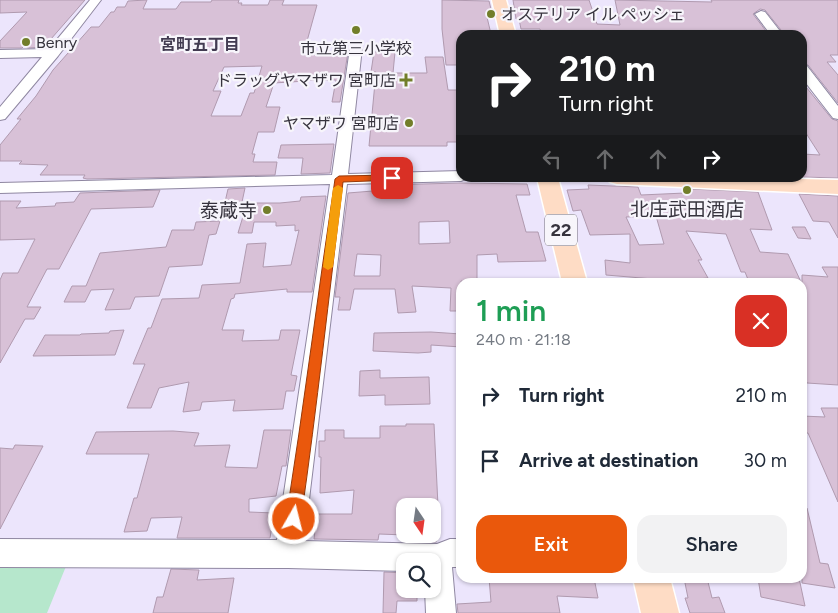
<!DOCTYPE html>
<meta charset="utf-8">
<style>
body{margin:0;font-family:Figtree,"Noto Sans JP",sans-serif;background:#f2f2f3;color:#1f2937;height:100vh;display:flex;flex-direction:column;font-size:19px;white-space:nowrap}
*{box-sizing:border-box;margin:0}
p{font-size:16px;color:#747a83}
.icon{flex:none;width:28px;height:28px;fill:none;stroke:currentColor;stroke-width:2;stroke-linecap:round;stroke-linejoin:round}
.map{position:relative;flex:1;overflow:hidden}
.drawer{position:absolute;left:456px;top:278px;width:351px;height:305px;display:flex;flex-direction:column;background:#fff;border-radius:15px;box-shadow:0 1px 4px #0004}
.drawer>*{flex:none}
.guide{position:absolute;left:456px;top:30px;width:351px;height:152px;border-radius:15px;box-shadow:0 1px 4px #0004;background:#202124;color:#fff;overflow:hidden}
.needle{width:32px;rotate:167deg}
.controls{position:absolute;left:396px;top:498px;display:grid;gap:10px}
.controls a{display:grid;place-items:center;width:45px;height:45px;border-radius:10px;background:#fff;box-shadow:0 1px 4px #0004;font-size:25px}
.pin{position:absolute;display:grid;place-items:center;width:42px;height:42px;color:#fff;margin:-21px;border-radius:10px;box-shadow:0 2px 8px #0006}
.me{position:absolute;width:55px;margin:-28px;rotate:8deg;stroke-linejoin:round;filter:drop-shadow(0 0 4px #0008)}
.turn{display:flex;align-items:center;gap:18px;height:105px;padding:0 20px;font-size:22px}
.turn .icon{width:65px;height:65px;stroke-width:2.5}
.turn b{display:block;font-size:35px;line-height:42px}
.lanes{display:flex;align-items:center;height:48px;padding:0 20px;background:#0003;justify-content:center;gap:25px;direction:ltr}
.lanes .off{opacity:.35}
.round{display:grid;place-items:center;flex:none;width:52px;height:52px;border-radius:15px;background:#f2f2f3}
.head{display:flex;align-items:center;justify-content:space-between;height:85px;padding:0 20px}
h1{font-size:30px;font-weight:600;line-height:38px;color:#1e9e55}
.button{display:flex;gap:10px;margin-top:auto;padding:10px 20px}
.button a{flex:1;height:58px;border-radius:15px;background:#ea580c;color:#fff;font-size:20px;font-weight:600;line-height:58px;text-align:center}
.button a+a{background:#f2f2f3;color:#1f2937}
ul{padding:0;list-style:none}
li{display:flex;align-items:center;gap:15px;height:65px;padding:0 20px}
li div{flex:1}
li b{display:block;font-size:19px}
li em{font-style:normal}
.map>svg:first-child{display:block}
.green{fill:#b6e7cc}
.building{fill:#d8c1d7;stroke:#b09aaf;fill-rule:evenodd}
.lines{fill:none;stroke-linecap:round;stroke-linejoin:round}
.minor-casing{stroke:#8f87a1;stroke-width:2}
.major-casing{stroke:#fff;stroke-width:3}
.minor{fill:#fff;fill-rule:evenodd}
.major{fill:#fedcc5;fill-rule:evenodd}
.route{fill:#ea580c;stroke:#983908}
.slow{fill:#f59e0b}
.poi-dot{fill:#727e2a;stroke:#f7f5fb;stroke-width:2}
.labels{text-anchor:middle;dominant-baseline:central;stroke-width:4.5;stroke-linejoin:round;paint-order:stroke}
.far-poi-label{font-size:16px;fill:#36333d;stroke:#f7f5fb;text-anchor:start}
.far-neighbourhood-label{font-size:16px;font-weight:bold;fill:#423b51;stroke:#f7f5fb}
.shield{fill:#f7f5fb;stroke:#706d76;stroke-width:1}
.shield-label{font-size:18px;font-weight:bold;fill:#36333d}
.poi-label{font-size:19px;fill:#36333d;stroke:#f7f5fb}
</style>
<div class="map">
<svg width="838" height="613" viewBox="0 0 838 613">
<rect width="100%" height="100%" fill="#ece5fc"/>
<polygon class="green" points="0,553 71,554 47,613 0,613"/>
<g class="building">
<polygon points="0,0 85,0 44,47 28,48 24,46 22,48 0,48 0,41 27,12 0,13"/>
<path d="M 147,0 L 143,9 L 176,9 L 181,2 L 211,2 L 212,0 L 239,0 L 238,3 L 242,3 L 241,5 L 268,5 L 270,0 L 284,0 L 282,5 L 317,5 L 304,52 L 348,52 L 340,102 L 332,102 L 336,80 L 306,80 L 306,81 L 274,83 L 266,107 L 280,107 L 274,132 L 258,132 L 252,154 L 255,154 L 253,162 L 277,162 L 275,175 L 87,179 L 83,178 L 85,175 L 40,175 L 48,165 L 19,164 L 22,161 L 0,161 L 0,145 L 21,119 L 17,119 L 36,96 L 53,70 L 91,27 L 99,27 L 111,12 L 114,12 L 117,7 L 125,7 L 128,1 ZM 262,66 L 254,93 L 250,93 L 241,116 L 211,116 L 221,91 L 213,91 L 224,67 Z"/>
<polygon points="442,0 489,1 492,13 486,13 491,34 461,34 461,65 446,65 442,29"/>
<polygon points="513,0 589,0 597,24 620,25 615,0 712,2 711,0 838,0 838,55 830,55 836,62 827,62 838,75 838,103 808,65 802,63 802,35 785,35 765,10 760,9 753,14 769,35 718,33 719,34 709,35 665,35 664,33 643,32 643,35 578,35 541,33 540,29 521,29 519,19 516,19"/>
<polygon points="374,52 395,52 393,73 427,73 425,57 443,57 448,90 461,90 461,142 447,142 447,146 369,146 376,72 371,72"/>
<polygon points="802,82 832,119 838,121 838,178 802,177 802,154 820,155 802,127"/>
<polygon points="334,144 330,173 301,174 303,158 278,158 281,145"/>
<path d="M 460,183 L 527,184 L 530,195 L 516,195 L 526,232 L 538,232 L 546,261 L 498,262 L 497,254 L 477,255 L 477,282 L 461,281 L 461,311 L 450,311 L 451,288 L 412,286 L 416,312 L 398,313 L 395,289 L 354,289 L 350,310 L 338,310 L 340,297 L 335,297 L 348,193 L 385,190 L 385,185 ZM 449,221 L 450,243 L 419,244 L 419,222 ZM 357,254 L 381,255 L 380,276 L 354,276 Z"/>
<path d="M 588,185 L 638,187 L 641,195 L 685,193 L 683,189 L 689,189 L 758,192 L 772,230 L 750,229 L 760,252 L 788,254 L 801,282 L 749,282 L 745,272 L 741,272 L 726,234 L 686,231 L 702,260 L 698,260 L 708,278 L 677,281 L 606,275 L 605,260 L 630,263 L 630,234 L 590,235 L 581,210 L 573,211 L 567,190 L 589,189 ZM 656,216 L 664,244 L 639,245 L 626,217 Z"/>
<polygon points="245,188 242,202 225,202 228,189"/>
<polygon points="160,190 153,207 91,209 59,269 47,269 27,307 41,307 34,319 25,319 0,363 0,280 3,273 18,273 35,239 0,240 0,201 21,201 16,208 55,206 56,203 74,202 80,193"/>
<polygon points="799,194 838,196 838,238 829,222 813,221"/>
<polygon points="326,196 312,292 287,292 287,289 235,294 234,298 231,299 222,330 244,330 242,341 279,340 281,330 300,330 291,375 297,376 294,391 286,391 283,409 233,411 235,400 202,402 200,410 183,412 189,382 159,388 151,408 127,408 145,364 133,364 148,328 151,328 162,299 199,298 202,285 240,283 247,244 266,243 263,267 291,265 299,230 295,231 295,225 276,226 276,222 254,222 252,233 238,233 247,203 280,203 300,201 301,197"/>
<polygon points="220,221 216,234 209,235 202,265 169,267 159,296 135,297 130,309 105,310 114,289 91,290 85,302 64,302 72,286 86,286 100,253 166,247 172,230 194,230 196,222"/>
<polygon points="792,227 805,227 811,239 798,238"/>
<polygon points="822,267 838,267 838,385 807,383 802,372 802,275 828,277"/>
<polygon points="124,330 115,355 33,356 45,335 80,335 81,334 109,333 110,331"/>
<polygon points="431,332 461,334 461,347 431,345 431,352 418,353 373,351 374,333"/>
<polygon points="380,370 380,378 429,377 430,404 385,405 385,395 359,396 360,371"/>
<polygon points="821,408 838,408 838,502 808,433 802,433 802,416 825,417"/>
<polygon points="406,424 434,424 438,506 405,506 405,535 379,534 378,540 314,539 317,514 352,514 354,490 320,493 321,457 319,457 319,441 325,441 325,430 344,430 344,438 380,438 380,426 406,426"/>
<polygon points="264,430 291,430 286,466 282,466 276,496 249,499 249,512 274,513 270,538 177,538 182,517 151,518 147,531 124,532 134,498 137,498 149,454 86,454 96,432 173,431 199,433 194,446 230,445 225,467 257,468"/>
<polygon points="15,445 43,446 0,529 0,448 13,449"/>
<polygon points="807,508 820,563 828,564 835,588 802,583 802,509"/>
<rect x="415" y="534" width="21" height="8"/>
<polygon points="171,569 199,570 197,580 234,578 228,613 153,613 157,597 163,597"/>
<polygon points="384,572 405,573 405,589 417,589 417,601 397,601 396,613 383,613"/>
<polygon points="489,578 594,578 598,598 557,596 560,613 458,613 457,604 491,602"/>
<polygon points="684,578 707,578 712,598 719,597 725,613 690,613 685,598 688,598"/>
<polygon points="758,578 799,578 805,606 761,597"/>
</g>
<g class="lines">
<defs>
<g id="minor">
<polygon points="90,0 101,0 58,56 5,119 0,120 0,107 42,57 0,58 0,50 49,49"/>
<polygon points="761,11 765,12 783,35 771,35 755,14"/>
<polygon points="356,44 362,48 348,174 461,171 461,178 468,178 461,181 347,184 304,541 437,544 450,539 461,539 461,567 452,567 456,613 426,613 425,589 432,589 432,561 405,561 405,571 288,568 0,567 0,539 277,540 330,184 0,193 0,183 332,175 350,48"/>
<polygon points="802,65 807,66 838,106 838,119 833,118 802,78"/>
</g>
<g id="major">
<polygon points="492,0 506,0 516,35 500,35"/>
<polygon points="537,178 558,178 587,282 562,282"/>
<polygon points="607,178 763,178 838,180 838,194 617,184 610,182"/>
<polygon points="633,578 670,578 679,613 641,613"/>
</g>
</defs>
<use href="#minor" class="minor-casing"/>
<use href="#major" class="major-casing"/>
<use href="#minor" class="minor"/>
<use href="#major" class="major"/>
</g>
<path class="route" d="M 392,175 L 396,178 L 395,180 L 343,182 C 329,294 317,407 301,519 L 299,525 L 294,527 L 288,525 L 286,519 C 304,406 318,292 335,179 L 339,176 Z"/>
<polygon class="slow" points="338,185 343,188 333,267 328,270 323,267 333,188"/>
<g class="poi-dot">
<circle cx="491" cy="14" r="5"/>
<circle cx="356" cy="30" r="5"/>
<circle cx="26" cy="42" r="5"/>
<path d="M403.5 72.5h5v5h5v5h-5v5h-5v-5h-5v-5h5z"/>
<circle cx="409" cy="123" r="5"/>
<circle cx="687" cy="190" r="5"/>
<circle cx="267" cy="210" r="5"/>
</g>
<g class="labels">
<g class="far-poi-label">
<text x="501" y="14">オステリア イル ペッシェ</text>
<text x="36" y="42">Benry</text>
<text x="356" y="48" text-anchor="middle">市立第三小学校</text>
<text x="396" y="80" text-anchor="end">ドラッグヤマザワ 宮町店</text>
<text x="399" y="123" text-anchor="end">ヤマザワ 宮町店</text>
</g>
<g class="far-neighbourhood-label">
<text x="200" y="44">宮町五丁目</text>
</g>
<rect class="shield" x="545" y="214.5" width="32" height="31" rx="4"/>
<g class="shield-label">
<text x="561" y="230">22</text>
</g>
<g class="poi-label">
<text x="687" y="209">北庄武田酒店</text>
<text x="257" y="210" text-anchor="end">泰蔵寺</text>
</g>
</g>
</svg>
<div class="controls">
<a><svg class="needle" viewBox="-14 -14 28 28"><path d="M0-13l5 13h-10z" fill="#e53935"/><path d="M0 13l5-13h-10z" fill="#747a83"/></svg></a>
<a><svg class="icon" aria-label="search" viewBox="0 0 24 24"><circle cx="10" cy="10" r="6"/><path d="M15 15l6 6"/></svg></a>
</div>
<div class="pin" style="left:392px;top:178px;background:#d93025"><svg class="icon" aria-label="arrive" viewBox="0 0 24 24"><path d="M6 21V4h12l-3 4 3 4H6"/></svg></div>
<svg class="me" style="left:294px;top:519px" viewBox="-20 -20 40 40"><circle r="17" fill="#ea580c" stroke="#fff" stroke-width="3"/><path d="M0-11L8 9 0 5-8 9z" fill="#fff"/></svg>
<div class="guide">
<div class="turn"><svg class="icon" aria-label="right" viewBox="0 0 24 24"><path d="M7 20v-9h11M14 6l5 5-5 5"/></svg><div><b>210 m</b>Turn right</div></div>
<div class="lanes"><svg class="icon off" aria-label="left" viewBox="0 0 24 24"><path d="M17 20v-9H6M10 6l-5 5 5 5"/></svg><svg class="icon off" aria-label="ahead" viewBox="0 0 24 24"><path d="M12 20V5M6 11l6-6 6 6"/></svg><svg class="icon off" aria-label="ahead" viewBox="0 0 24 24"><path d="M12 20V5M6 11l6-6 6 6"/></svg><svg class="icon" aria-label="right" viewBox="0 0 24 24"><path d="M7 20v-9h11M14 6l5 5-5 5"/></svg></div>
</div>
<section class="drawer">
<div class="head"><div><h1>1 min</h1><p>240 m · 21:18</p></div><a class="round" style="background:#d93025;color:#fff"><svg class="icon" aria-label="close" viewBox="0 0 24 24"><path d="M6 6l12 12M18 6L6 18"/></svg></a></div>
<ul>
<li><svg class="icon" aria-label="right" viewBox="0 0 24 24"><path d="M7 20v-9h11M14 6l5 5-5 5"/></svg><div><b>Turn right</b></div><em>210 m</em></li>
<li><svg class="icon" aria-label="arrive" viewBox="0 0 24 24"><path d="M6 21V4h12l-3 4 3 4H6"/></svg><div><b>Arrive at destination</b></div><em>30 m</em></li>
</ul>
<div class="button"><a>Exit</a><a>Share</a></div>
</section>
</div>
